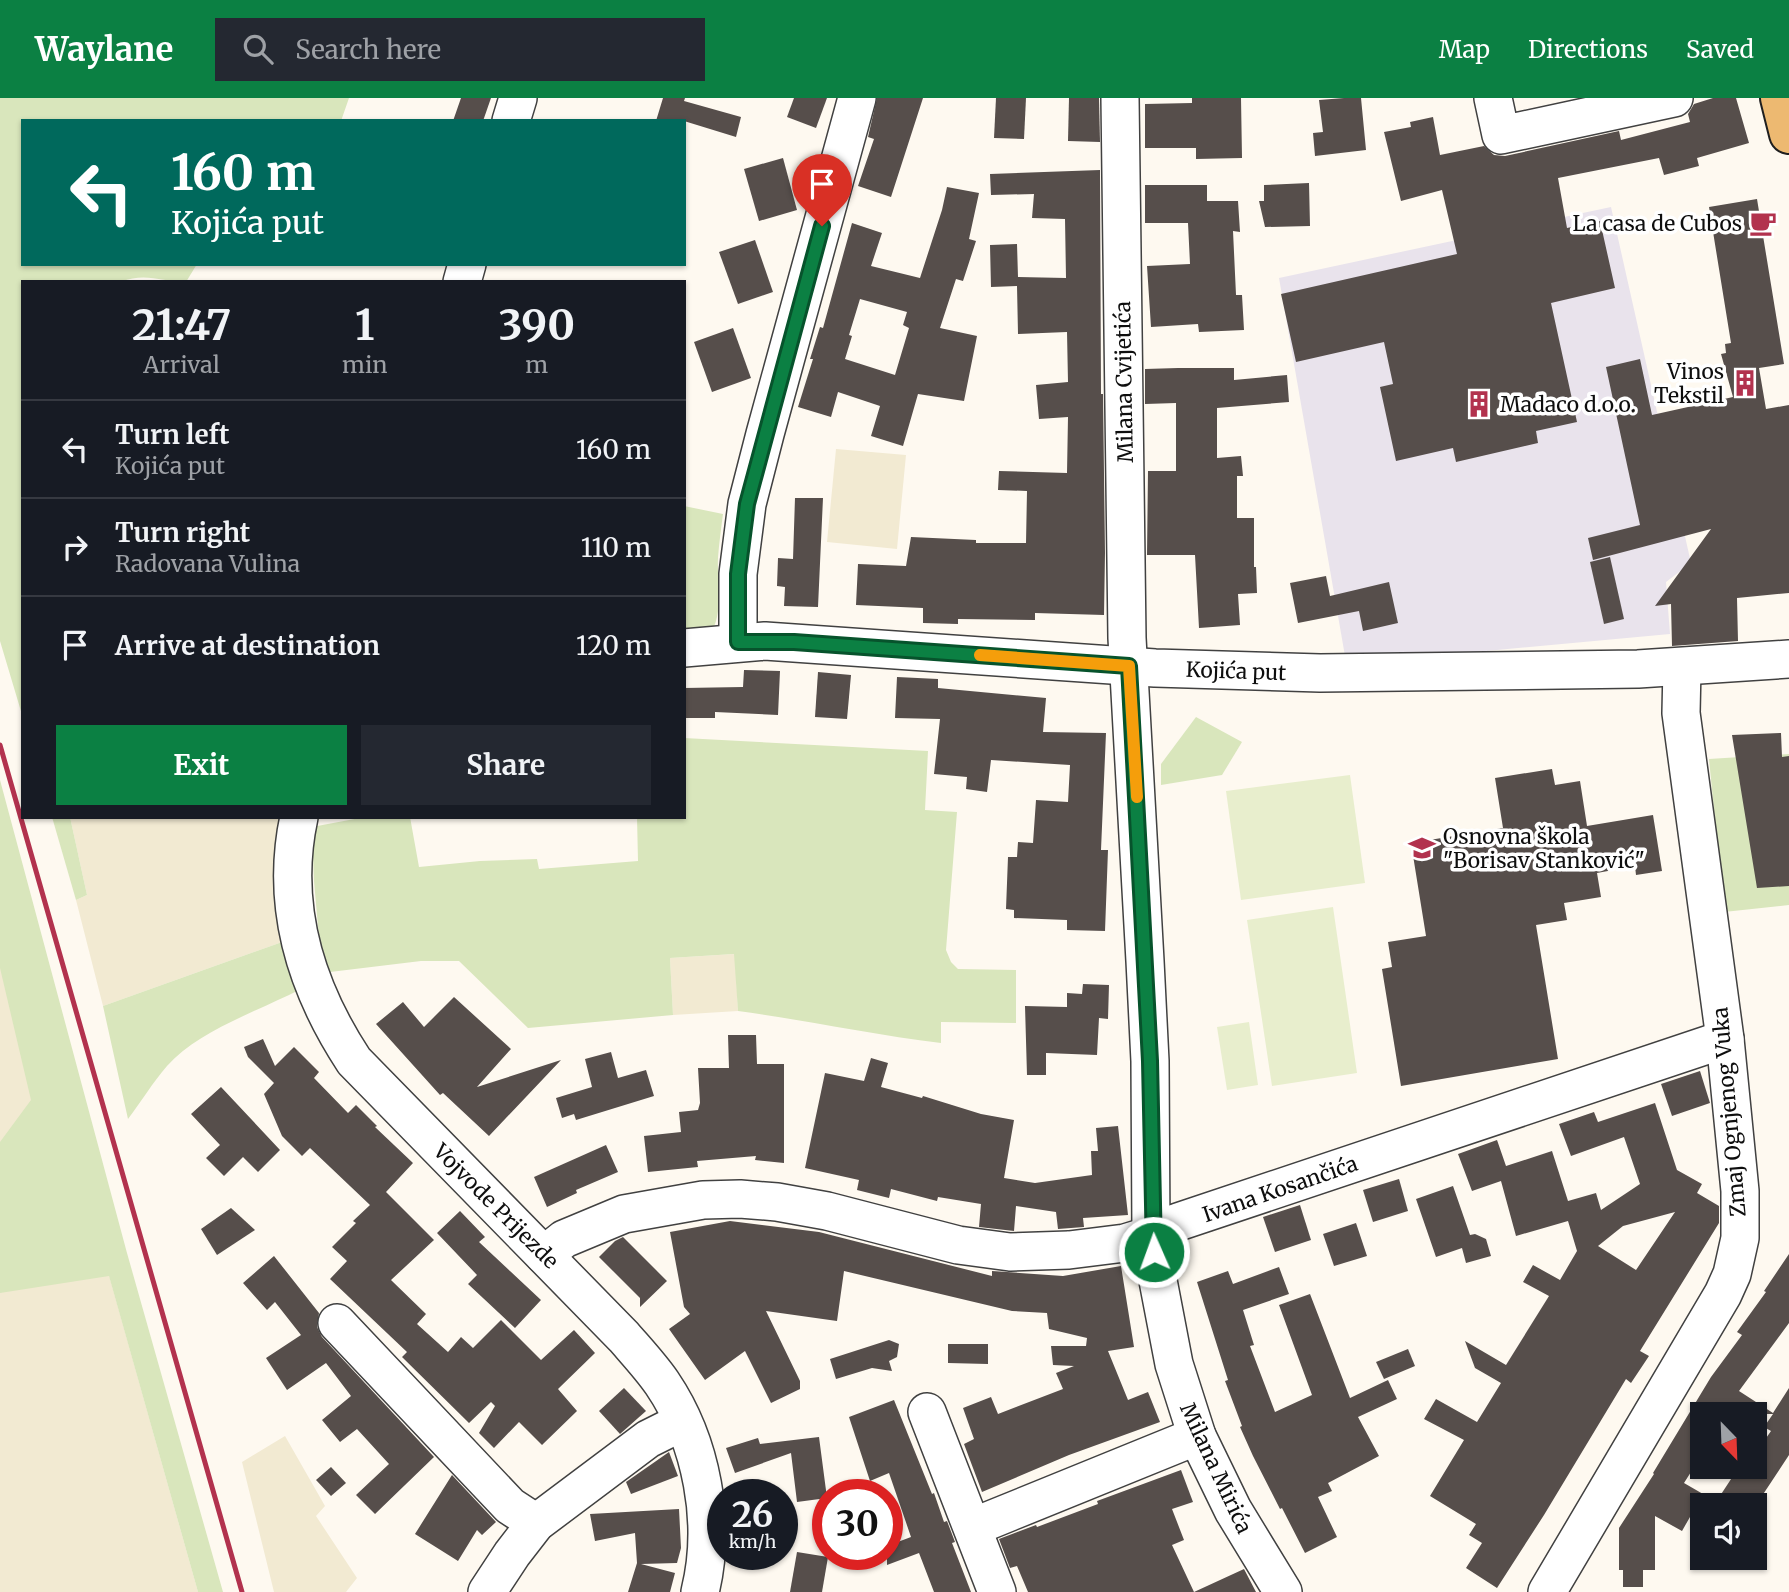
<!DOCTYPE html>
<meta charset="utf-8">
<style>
body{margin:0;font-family:Merriweather,serif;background:#242831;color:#f1f3f6;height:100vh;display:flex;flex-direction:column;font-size:26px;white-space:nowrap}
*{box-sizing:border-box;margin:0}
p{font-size:23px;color:#9ea1a6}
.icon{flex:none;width:38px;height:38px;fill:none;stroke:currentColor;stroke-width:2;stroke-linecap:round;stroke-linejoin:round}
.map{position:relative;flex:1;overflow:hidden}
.sheet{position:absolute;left:21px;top:182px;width:665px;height:539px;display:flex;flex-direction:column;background:#171b24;border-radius:0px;box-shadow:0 2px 5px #0004}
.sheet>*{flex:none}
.hud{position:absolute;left:21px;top:21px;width:665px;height:147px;border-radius:0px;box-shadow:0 2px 5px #0004;background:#00695c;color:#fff;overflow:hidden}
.needle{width:46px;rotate:157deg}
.buttons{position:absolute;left:1690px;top:1304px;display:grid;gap:14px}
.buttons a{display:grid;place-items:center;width:77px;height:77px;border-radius:0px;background:#171b24;box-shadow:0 2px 5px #0004;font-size:35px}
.speed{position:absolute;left:707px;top:1381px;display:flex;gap:14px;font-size:35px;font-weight:700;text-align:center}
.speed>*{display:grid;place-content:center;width:91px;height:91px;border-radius:50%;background:#171b24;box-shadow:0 2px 5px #0004;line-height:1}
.speed small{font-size:18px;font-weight:400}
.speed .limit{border:10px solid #d22;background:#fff;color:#111}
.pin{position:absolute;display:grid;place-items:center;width:60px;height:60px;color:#fff;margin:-72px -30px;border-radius:50% 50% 50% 0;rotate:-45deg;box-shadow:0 0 7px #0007}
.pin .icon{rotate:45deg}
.me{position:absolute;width:77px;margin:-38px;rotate:358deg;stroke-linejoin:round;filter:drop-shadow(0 0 5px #0008)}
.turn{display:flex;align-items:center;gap:24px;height:147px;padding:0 35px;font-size:32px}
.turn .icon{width:91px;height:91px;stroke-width:2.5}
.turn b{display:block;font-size:49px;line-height:60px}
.eta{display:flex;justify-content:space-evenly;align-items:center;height:119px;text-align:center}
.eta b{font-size:42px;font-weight:700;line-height:49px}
.action{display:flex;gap:14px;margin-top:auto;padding:14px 35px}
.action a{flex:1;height:80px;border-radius:0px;background:#0b8043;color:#fff;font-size:28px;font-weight:700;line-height:80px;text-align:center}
.action a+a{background:#242831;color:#f1f3f6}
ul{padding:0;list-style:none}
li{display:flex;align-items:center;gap:21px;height:98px;padding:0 35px;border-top:2px solid #363941}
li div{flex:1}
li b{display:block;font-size:26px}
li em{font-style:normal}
header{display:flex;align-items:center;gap:42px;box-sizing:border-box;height:98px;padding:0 35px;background:#0b8043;color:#fff}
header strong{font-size:33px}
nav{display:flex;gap:38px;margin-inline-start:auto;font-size:24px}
.search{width:490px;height:63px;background:#242831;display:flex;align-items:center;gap:18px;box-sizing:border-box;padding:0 24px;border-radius:0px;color:#9ea1a6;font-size:26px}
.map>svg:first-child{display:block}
.industrial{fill:#e9e3ec}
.farmland{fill:#f2ead2}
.green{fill:#d9e6bc}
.pitch{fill:#e8eecd}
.building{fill:#564e4b;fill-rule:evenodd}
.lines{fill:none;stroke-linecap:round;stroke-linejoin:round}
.minor-casing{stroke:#414141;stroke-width:40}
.major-casing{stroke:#1f1f1f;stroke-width:42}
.minor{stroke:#fff;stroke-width:37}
.major{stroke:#edb971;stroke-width:38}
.rail{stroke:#b2324e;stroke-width:5}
.route-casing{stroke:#07532c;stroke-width:18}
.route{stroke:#0b8043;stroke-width:12}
.slow{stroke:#f59e0b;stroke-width:12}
.labels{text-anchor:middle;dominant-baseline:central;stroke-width:7;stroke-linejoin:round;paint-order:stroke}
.poi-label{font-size:21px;fill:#0e0e0e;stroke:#fff;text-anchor:end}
.street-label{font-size:21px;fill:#0e0e0e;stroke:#fff}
</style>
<header>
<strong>Waylane</strong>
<div class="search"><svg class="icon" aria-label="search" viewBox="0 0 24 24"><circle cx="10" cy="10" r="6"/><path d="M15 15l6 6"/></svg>Search here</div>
<nav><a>Map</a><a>Directions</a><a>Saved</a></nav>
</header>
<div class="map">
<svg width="1789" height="1494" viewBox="0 0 1789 1494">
<rect width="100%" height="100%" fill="#fef9f0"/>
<polygon class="industrial" points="1611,109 1691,465 1666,484 1670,536 1465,555 1345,558 1279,180"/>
<g class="farmland">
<polygon points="836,351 906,357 897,451 827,444"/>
<polygon points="70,719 287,719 285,843 103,908 76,802 87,797"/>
<polygon points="0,749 105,1163 198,1494 0,1494"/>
<polygon points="735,856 738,913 673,917 670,860"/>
<polygon points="285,1338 325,1408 316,1418 357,1480 346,1494 274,1494 242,1364"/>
</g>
<g class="green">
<path d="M 0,0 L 349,0 L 341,23 L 23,23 L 23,166 L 197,166 L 186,184 C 162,184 145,174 121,184 L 23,184 L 23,620 L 0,543 Z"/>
<path d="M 684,408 L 723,416 C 721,431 719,446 718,460 C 717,484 723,510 713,531 L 684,537 Z"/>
<polygon points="1196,619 1242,644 1222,677 1161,687 1161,666"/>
<path d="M 684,640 L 928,653 L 925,712 L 957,714 L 946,852 L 951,864 L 958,871 L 1016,872 L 1016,925 L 941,924 L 941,945 C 873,937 806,922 738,913 L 734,856 L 670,860 L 673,917 L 528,930 L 459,863 L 421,863 L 330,874 L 319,840 L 314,783 L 312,729 L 365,719 L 410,719 L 419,769 L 480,763 L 537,761 L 539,771 L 638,763 L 637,719 L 684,719 Z"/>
<polygon points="1789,656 1789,807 1724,814 1709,661"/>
<polygon points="0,682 127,1155 223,1494 198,1494 109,1178 0,1195 0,1044 31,1002 0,870"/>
<polygon points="52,719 70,719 87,797 76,802"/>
<path d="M 285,843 L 299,892 C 258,913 198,933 167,968 C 153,984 141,1004 128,1021 L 103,908 Z"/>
</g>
<g class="pitch">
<polygon points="1350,677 1365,785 1241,802 1226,693"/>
<polygon points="1333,809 1357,975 1272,988 1247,822"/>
<polygon points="1249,924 1258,987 1227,992 1217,929"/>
</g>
<g class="building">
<polygon points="461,0 491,0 483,23 453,23"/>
<polygon points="663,0 685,0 684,3 741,19 736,39 684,23 656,23"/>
<polygon points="794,0 827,0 816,30 787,19"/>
<polygon points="877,0 923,0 891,99 858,88 874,41 868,39"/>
<polygon points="996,0 1026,0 1024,41 994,40"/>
<polygon points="1069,0 1099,0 1100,44 1068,43"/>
<polygon points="1192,0 1241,0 1242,60 1196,61 1196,50 1145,50 1145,6 1192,5"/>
<polygon points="1344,0 1361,0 1366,52 1315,58 1313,35 1323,34 1319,2"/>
<polygon points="1713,0 1736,0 1749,45 1697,60 1699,68 1664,77 1659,60 1558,80 1567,130 1600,123 1615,190 1551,205 1577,324 1536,333 1538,345 1456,364 1453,350 1396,363 1380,289 1393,286 1384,244 1296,264 1281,196 1457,156 1442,92 1401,103 1384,34 1411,29 1410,24 1433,19 1440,57 1484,48 1494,57 1505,58 1619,33 1621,42 1690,24 1688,16 1694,6"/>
<polygon points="783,60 797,112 759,123 744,71"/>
<polygon points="1100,72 1101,296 1103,296 1105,455 1104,517 1035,515 1035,522 958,521 958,526 923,525 923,510 856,507 858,466 906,468 911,439 976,442 976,445 1026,445 1027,393 998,392 999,373 1067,375 1068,319 1039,321 1036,287 1068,284 1067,234 1018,236 1017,188 991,189 990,147 1017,146 1018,179 1066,180 1065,121 1032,120 1034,96 991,97 990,76"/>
<polygon points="1309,85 1310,128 1265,129 1259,103 1264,103 1264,87"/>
<polygon points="1145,87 1207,87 1207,103 1238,103 1240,134 1233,133 1236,197 1242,197 1244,232 1199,234 1198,226 1151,229 1147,168 1190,166 1188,125 1145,125"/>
<path d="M 947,89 L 979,95 L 969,141 L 976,143 L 963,183 L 956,181 L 940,230 L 977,238 L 964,303 L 918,296 L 903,348 L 871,338 L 880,308 L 838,294 L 831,319 L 798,309 L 813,261 L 810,261 L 820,229 L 823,230 L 852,125 L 882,135 L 871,168 L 920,180 L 942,112 ZM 860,201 L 907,214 L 903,227 L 909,230 L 895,277 L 845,261 L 852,238 L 849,237 Z"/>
<polygon points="1757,101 1784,266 1759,270 1766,311 1789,307 1789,495 1737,500 1738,543 1672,548 1671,506 1655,508 1711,431 1593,462 1588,440 1640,427 1606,269 1640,261 1652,317 1733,299 1721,256 1726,255 1725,246 1731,245 1709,109"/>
<polygon points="755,142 773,194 738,206 719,154"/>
<polygon points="733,230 751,280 712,294 694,244"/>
<polygon points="1178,270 1234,270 1234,282 1287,277 1289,304 1217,310 1217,360 1241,358 1243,378 1237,378 1237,420 1254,420 1254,469 1256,469 1257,495 1238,496 1240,527 1199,530 1195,457 1147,457 1148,373 1176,373 1176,305 1145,306 1145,271"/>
<polygon points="795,400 823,400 818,509 784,508 785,489 777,488 778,460 793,461"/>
<polygon points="1610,459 1624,521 1604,526 1590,464"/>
<polygon points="1326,478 1330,498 1389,484 1398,525 1363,533 1359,513 1298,525 1290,485"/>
<polygon points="744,572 780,573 778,617 715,614 715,620 684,620 684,590 743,589"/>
<polygon points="818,574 851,577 847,621 815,619"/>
<polygon points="897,579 938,581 938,590 1046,600 1043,634 1106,635 1101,752 1108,752 1105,833 1067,832 1067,822 1014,820 1014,812 1006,811 1008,759 1017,759 1018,744 1033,745 1036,702 1068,704 1070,667 991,662 987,694 966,691 967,679 934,676 940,621 895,620"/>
<polygon points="1781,635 1782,659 1789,658 1789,788 1757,790 1732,637"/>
<polygon points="1552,671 1555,687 1580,683 1587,728 1653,717 1662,773 1636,777 1635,768 1597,775 1601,799 1564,805 1567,822 1536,827 1558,961 1401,988 1382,871 1392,869 1388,844 1426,838 1411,745 1503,730 1495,680"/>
<polygon points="1083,886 1109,887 1108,921 1099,920 1097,957 1046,955 1046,977 1027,977 1025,908 1067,909 1067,895 1082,896"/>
<polygon points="454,899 511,951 477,989 561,962 489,1038 443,995 440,997 376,926 403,904 424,929"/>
<polygon points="728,937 756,937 757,966 784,966 784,1065 755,1062 756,1058 697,1063 698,1069 648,1074 644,1038 681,1034 679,1014 698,1012 700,1005 698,970 729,970"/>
<polygon points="263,941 275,968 294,949 319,974 314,980 348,1015 356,1007 377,1028 375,1029 413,1065 386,1094 434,1142 391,1182 426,1216 417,1226 448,1254 461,1239 473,1250 501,1222 541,1262 574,1232 595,1255 558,1291 577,1313 542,1347 519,1324 494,1350 479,1335 495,1308 491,1304 469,1325 402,1259 407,1254 330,1181 347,1163 332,1149 356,1125 353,1123 370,1107 310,1050 302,1058 282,1038 264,996 274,985 248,959 244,949"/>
<polygon points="611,954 618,980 646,972 654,998 576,1022 574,1016 562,1020 556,1000 592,989 585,961"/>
<polygon points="871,960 888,965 881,989 922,1000 923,998 981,1016 1014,1022 1004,1080 1035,1085 1092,1077 1091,1053 1098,1053 1096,1030 1118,1028 1128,1117 1083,1120 1084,1129 1058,1131 1056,1114 1016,1108 1014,1133 979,1129 981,1106 938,1099 937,1103 891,1091 889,1100 857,1092 859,1082 805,1070 825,975 864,983"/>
<polygon points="1700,973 1710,1005 1672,1018 1661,986"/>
<polygon points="221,989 280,1052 258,1074 243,1059 224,1078 206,1060 220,1047 191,1016"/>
<path d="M 1655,1005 L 1677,1072 L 1702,1086 L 1697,1095 L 1719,1108 L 1719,1125 L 1640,1253 L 1649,1258 L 1631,1285 L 1626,1281 L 1544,1417 L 1497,1490 L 1466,1470 L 1482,1445 L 1469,1437 L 1476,1426 L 1430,1398 L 1464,1342 L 1424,1321 L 1436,1301 L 1477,1324 L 1501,1285 L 1475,1270 L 1465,1243 L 1506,1267 L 1549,1198 L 1523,1184 L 1533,1167 L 1560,1182 L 1577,1153 L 1568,1123 L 1516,1138 L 1501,1083 L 1472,1093 L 1458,1056 L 1497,1042 L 1506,1068 L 1552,1053 L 1568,1103 L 1596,1095 L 1601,1112 L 1640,1086 L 1624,1039 L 1571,1058 L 1559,1026 L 1594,1014 L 1598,1024 ZM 1675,1114 L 1636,1172 L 1598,1148 L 1623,1128 Z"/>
<polygon points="606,1047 618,1074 576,1092 577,1095 547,1109 534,1079"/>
<polygon points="1399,1081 1408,1113 1373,1124 1363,1092"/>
<polygon points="1453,1088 1470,1137 1475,1136 1486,1141 1491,1158 1466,1165 1462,1150 1436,1159 1416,1101"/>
<polygon points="1300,1107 1311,1142 1275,1154 1263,1119"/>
<polygon points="231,1110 255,1132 217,1157 201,1131"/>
<polygon points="460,1113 485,1139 479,1144 541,1202 515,1230 468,1186 477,1177 437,1135"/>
<polygon points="730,1123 819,1134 992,1178 992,1173 1063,1178 1121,1168 1134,1249 1108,1253 1128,1302 1148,1294 1160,1324 1069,1357 982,1394 964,1346 974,1341 963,1310 991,1299 998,1316 1063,1291 1056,1275 1074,1268 1053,1267 1051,1248 1086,1248 1087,1240 1049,1231 1047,1215 1012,1213 844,1173 837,1223 766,1213 800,1283 800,1291 771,1305 745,1253 705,1282 669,1231 690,1216 684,1209 670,1134"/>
<polygon points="1356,1125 1367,1158 1334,1168 1323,1136"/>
<polygon points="623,1139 667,1183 640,1209 640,1200 599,1159 615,1143"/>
<polygon points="1789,1156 1789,1225 1739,1293 1773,1315 1789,1290 1789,1357 1756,1407 1714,1407 1735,1375 1741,1379 1747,1368 1755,1368 1755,1356 1771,1333 1764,1329 1773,1316 1703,1316 1703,1355 1684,1385 1703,1396 1703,1427 1690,1419 1682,1433 1655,1418 1655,1472 1643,1472 1643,1489 1623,1489 1623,1472 1619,1472 1619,1430 1654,1376 1653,1375 1711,1279 1742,1237 1737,1234 1766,1194 1764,1193"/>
<polygon points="274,1158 319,1215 317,1229 322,1239 434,1359 375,1416 356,1397 389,1366 357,1331 340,1344 322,1322 351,1298 326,1265 287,1292 266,1260 301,1237 275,1204 267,1212 243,1185"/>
<polygon points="1279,1169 1289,1196 1243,1212 1254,1247 1250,1248 1275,1314 1312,1297 1279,1207 1310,1196 1350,1300 1388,1282 1397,1301 1358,1319 1379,1358 1328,1385 1332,1393 1318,1399 1337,1439 1305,1455 1282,1410 1280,1411 1253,1358 1240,1329 1242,1328 1225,1283 1228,1282 1197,1184 1228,1173 1233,1186"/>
<polygon points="889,1242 899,1246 897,1259 889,1263 892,1273 872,1270 836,1281 830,1261"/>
<polygon points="948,1246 988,1246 988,1266 948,1265"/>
<polygon points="1408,1251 1415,1268 1384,1281 1376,1264"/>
<polygon points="624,1290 646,1313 620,1336 599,1313"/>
<polygon points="894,1302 932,1396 934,1395 944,1424 947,1423 955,1444 952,1445 971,1494 934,1494 919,1455 887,1467 887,1448 911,1439 889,1375 870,1383 849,1319"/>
<polygon points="819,1339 827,1400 797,1404 791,1355 735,1375 726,1350 758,1340 760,1346"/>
<polygon points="669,1354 678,1378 631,1396 626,1384"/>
<polygon points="331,1369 346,1385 331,1398 316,1382"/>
<polygon points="1181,1372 1193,1404 1172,1411 1184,1442 1172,1447 1194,1494 1244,1471 1256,1494 1028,1494 1017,1468 1010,1470 999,1441 1036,1427 1037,1429 1098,1406 1097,1403"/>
<polygon points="452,1377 496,1424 482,1437 477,1432 458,1463 415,1436"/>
<polygon points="679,1411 681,1450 677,1465 641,1466 675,1475 670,1494 628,1494 637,1465 635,1435 595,1443 590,1416"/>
<polygon points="797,1454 828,1459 822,1494 790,1494"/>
</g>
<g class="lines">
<defs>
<g id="minor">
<polyline points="1120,0 1127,540 1145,863 1150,963 1151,1137 1156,1172 1174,1266 1197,1338 1233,1412 1283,1494"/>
<polyline points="1493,0 1501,37 1674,0"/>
<polyline points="511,23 518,0"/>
<polyline points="462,184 467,166"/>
<polyline points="738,544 738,476 747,406 765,336 857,0"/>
<polyline points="684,550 765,543 1155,570 1320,575 1638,571 1789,561"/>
<path d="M 299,719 C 280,807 306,890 354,963 L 624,1239 C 637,1254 651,1269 662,1285 C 702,1344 717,1425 700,1494"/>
<polyline points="544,1157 564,1141 624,1116 703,1102 740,1101 777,1104 827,1113 958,1147 1010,1154 1069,1152 1125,1145 1151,1137 1178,1124 1725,941"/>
<polyline points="337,1225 510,1408 536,1425"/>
<polyline points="927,1314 997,1494"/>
<polyline points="973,1429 1197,1338"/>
<polyline points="487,1494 512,1456 536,1425 648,1341 682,1324"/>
<polyline points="1547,1494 1723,1196 1732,1176 1740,1140 1740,1093 1725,941 1681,615 1682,569"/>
</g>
<polyline id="major" points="1780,0 1789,36"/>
</defs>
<use href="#minor" class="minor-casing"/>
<use href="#major" class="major-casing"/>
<use href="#minor" class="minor"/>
<use href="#major" class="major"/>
<polyline class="rail" points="0,647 242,1494"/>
</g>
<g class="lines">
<defs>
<polyline id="route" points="822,128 747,406 738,476 738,544 794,544 1129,568 1150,963 1154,1154"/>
</defs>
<use href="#route" class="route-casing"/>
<use href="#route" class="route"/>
<polyline class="slow" points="980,557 1129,568 1137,699"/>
</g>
<defs>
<symbol id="cafe-bare" viewBox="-9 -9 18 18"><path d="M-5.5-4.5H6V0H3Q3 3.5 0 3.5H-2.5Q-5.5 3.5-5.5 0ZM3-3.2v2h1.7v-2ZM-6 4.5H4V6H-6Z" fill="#b2324e" stroke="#fff" stroke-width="2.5" paint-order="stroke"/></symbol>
<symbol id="building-bare" viewBox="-9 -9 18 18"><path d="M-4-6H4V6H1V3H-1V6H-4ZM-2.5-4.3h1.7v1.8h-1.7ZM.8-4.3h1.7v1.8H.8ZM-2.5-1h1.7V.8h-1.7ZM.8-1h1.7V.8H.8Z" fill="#b2324e" stroke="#fff" stroke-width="2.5" paint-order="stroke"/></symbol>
<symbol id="school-bare" viewBox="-9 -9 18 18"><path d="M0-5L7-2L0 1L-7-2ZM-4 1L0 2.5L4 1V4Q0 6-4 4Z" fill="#b2324e" stroke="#fff" stroke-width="2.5" paint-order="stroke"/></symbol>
</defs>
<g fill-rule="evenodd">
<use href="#cafe-bare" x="1744" y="106" width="38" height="38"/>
<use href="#building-bare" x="1726" y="266" width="38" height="38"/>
<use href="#building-bare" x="1460" y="287" width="38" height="38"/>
<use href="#school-bare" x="1403" y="731" width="38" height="38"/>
</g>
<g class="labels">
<g class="poi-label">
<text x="1742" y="125">La casa de Cubos</text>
<text x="1724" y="273">Vinos<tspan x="1724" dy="24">Tekstil</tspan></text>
<text x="1500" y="306" text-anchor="start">Madaco d.o.o.</text>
<text x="1443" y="738" text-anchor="start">Osnovna škola<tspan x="1443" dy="24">"Borisav Stanković"</tspan></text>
</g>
<g class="street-label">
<text transform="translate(1124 284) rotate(-91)">Milana Cvijetića</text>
<text transform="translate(1236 573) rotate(2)">Kojića put</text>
<text transform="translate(1729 1014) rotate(-95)">Zmaj Ognjenog Vuka</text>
<text transform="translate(1280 1091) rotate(-19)">Ivana Kosančića</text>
<text transform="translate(496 1108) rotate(45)">Vojvode Prijezde</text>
<text transform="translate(1216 1370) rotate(65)">Milana Mirića</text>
</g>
</g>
</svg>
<div class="buttons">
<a><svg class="needle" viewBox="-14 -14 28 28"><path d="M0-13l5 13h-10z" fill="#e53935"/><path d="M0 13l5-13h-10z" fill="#9ea1a6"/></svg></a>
<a><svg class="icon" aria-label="sound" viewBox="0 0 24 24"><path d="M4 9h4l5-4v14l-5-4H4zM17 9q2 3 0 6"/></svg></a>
</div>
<div class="speed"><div>26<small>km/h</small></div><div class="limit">30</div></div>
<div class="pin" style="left:822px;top:128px;background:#d93025"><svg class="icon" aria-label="arrive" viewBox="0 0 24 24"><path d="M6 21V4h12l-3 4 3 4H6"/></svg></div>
<svg class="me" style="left:1154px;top:1154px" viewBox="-20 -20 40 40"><circle r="17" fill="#0b8043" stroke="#fff" stroke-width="3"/><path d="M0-11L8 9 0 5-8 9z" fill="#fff"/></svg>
<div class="hud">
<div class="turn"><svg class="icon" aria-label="left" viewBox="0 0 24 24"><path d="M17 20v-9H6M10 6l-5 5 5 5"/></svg><div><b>160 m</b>Kojića put</div></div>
</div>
<section class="sheet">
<div class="eta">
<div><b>21:47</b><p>Arrival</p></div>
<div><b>1</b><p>min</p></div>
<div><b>390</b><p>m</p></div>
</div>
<ul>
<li><svg class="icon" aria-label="left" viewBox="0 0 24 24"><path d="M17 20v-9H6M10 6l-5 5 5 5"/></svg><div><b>Turn left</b><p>Kojića put</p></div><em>160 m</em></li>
<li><svg class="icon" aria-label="right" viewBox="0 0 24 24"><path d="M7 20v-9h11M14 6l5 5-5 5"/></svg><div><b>Turn right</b><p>Radovana Vulina</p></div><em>110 m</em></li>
<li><svg class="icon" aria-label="arrive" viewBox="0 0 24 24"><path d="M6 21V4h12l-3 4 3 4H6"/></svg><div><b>Arrive at destination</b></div><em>120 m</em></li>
</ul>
<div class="action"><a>Exit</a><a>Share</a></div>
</section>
</div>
